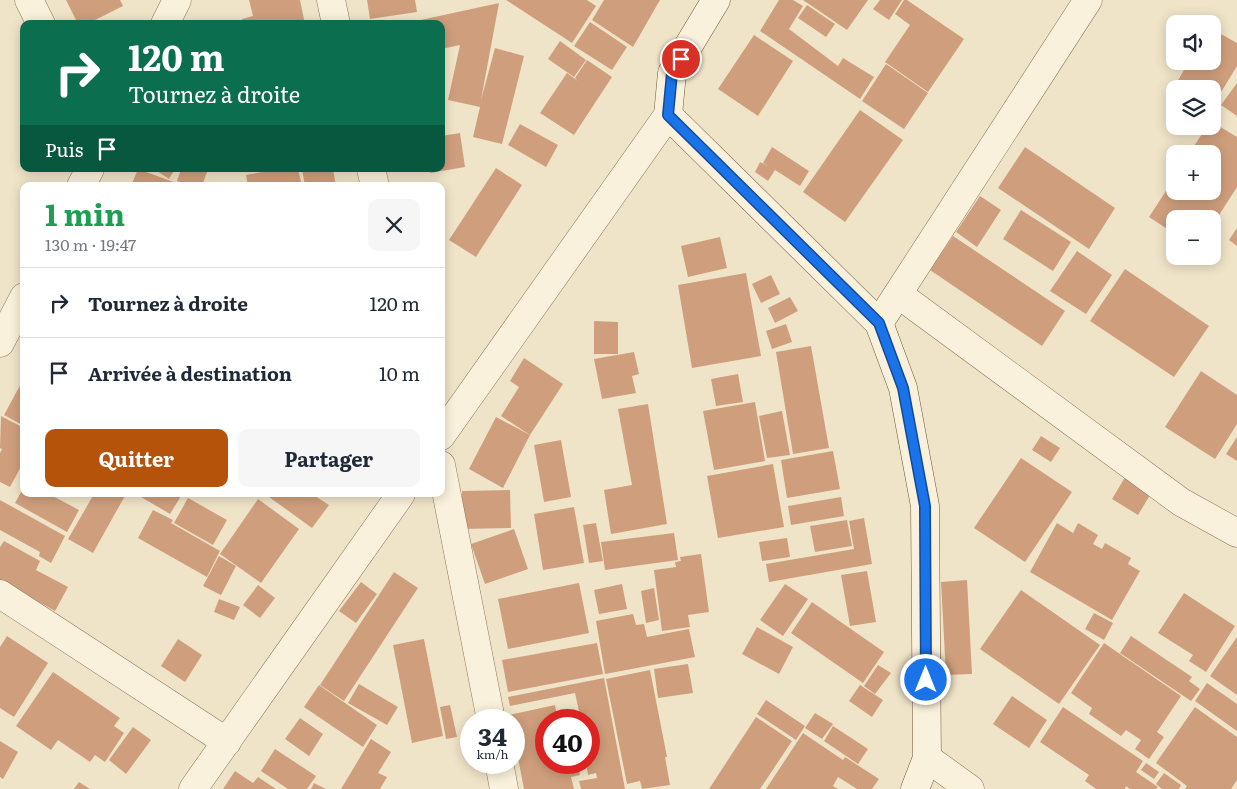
<!DOCTYPE html>
<html lang="fr">
<meta charset="utf-8">
<style>
body{margin:0;font-family:Literata,serif;background:#f6f6f7;color:#1f2937;height:100vh;display:flex;flex-direction:column;font-size:19px;white-space:nowrap}
*{box-sizing:border-box;margin:0}
p{font-size:16px;color:#747a83}
.icon{flex:none;width:28px;height:28px;fill:none;stroke:currentColor;stroke-width:2;stroke-linecap:round;stroke-linejoin:round}
.map{position:relative;flex:1;overflow:hidden}
.details{position:absolute;left:20px;top:182px;width:425px;height:315px;display:flex;flex-direction:column;background:#fff;border-radius:10px;box-shadow:0 2px 12px #0003}
.details>*{flex:none}
.top-card{position:absolute;left:20px;top:20px;width:425px;height:152px;border-radius:10px;box-shadow:0 2px 12px #0003;background:#0b6e4f;color:#fff;overflow:hidden}
.tools{position:absolute;left:1166px;top:15px;display:grid;gap:10px}
.tools a{display:grid;place-items:center;width:55px;height:55px;border-radius:10px;background:#fff;box-shadow:0 2px 12px #0003;font-size:25px}
.speed{position:absolute;left:460px;top:709px;display:flex;gap:10px;font-size:25px;font-weight:700;text-align:center}
.speed>*{display:grid;place-content:center;width:65px;height:65px;border-radius:50%;background:#fff;box-shadow:0 2px 12px #0003;line-height:1}
.speed small{font-size:12px;font-weight:400}
.speed .limit{border:8px solid #d22;background:#fff;color:#111}
.pin{position:absolute;display:grid;place-items:center;width:42px;height:42px;color:#fff;margin:-21px;border:2px solid #fff;border-radius:50%;box-shadow:0 1px 5px #0007}
.me{position:absolute;width:55px;margin:-28px;rotate:0deg;stroke-linejoin:round;filter:drop-shadow(0 0 4px #0008)}
.turn{display:flex;align-items:center;gap:18px;height:105px;padding:0 25px;font-size:22px}
.turn .icon{width:65px;height:65px;stroke-width:2.5}
.turn b{display:block;font-size:35px;line-height:42px}
.then{display:flex;align-items:center;height:48px;padding:0 25px;background:#0003;gap:10px;font-size:19px}
.round{display:grid;place-items:center;flex:none;width:52px;height:52px;border-radius:10px;background:#f6f6f7}
.overview{display:flex;align-items:center;justify-content:space-between;height:85px;padding:0 25px}
h1{font-size:30px;font-weight:700;line-height:38px;color:#1e9e55}
.action{display:flex;gap:10px;margin-top:auto;padding:10px 25px}
.action a{flex:1;height:58px;border-radius:10px;background:#b45309;color:#fff;font-size:20px;font-weight:700;line-height:58px;text-align:center}
.action a+a{background:#f6f6f7;color:#1f2937}
ul{padding:0;list-style:none}
li{display:flex;align-items:center;gap:15px;height:70px;padding:0 25px;border-top:1px solid #e0e1e3}
li div{flex:1}
li b{display:block;font-size:19px}
li em{font-style:normal}
.map>svg:first-child{display:block}
.building{fill:#cf9f7d}
.lines{fill:none;stroke-linecap:round;stroke-linejoin:round}
.street-casing{stroke:#8d765c;stroke-width:29}
.secondary-casing{stroke:#6f573f;stroke-width:29}
.street{stroke:#faf1dc;stroke-width:28}
.secondary{stroke:#faf1dc;stroke-width:28}
.route-casing{stroke:#114b97;stroke-width:12}
.route{stroke:#1a73e8;stroke-width:9}
</style>
<div class="map">
<svg width="1237" height="789" viewBox="0 0 1237 789">
<rect width="100%" height="100%" fill="#f0e4c8"/>
<g class="building">
<polygon points="66,0 120,0 123,6 87,24 78,24"/>
<polygon points="249,0 300,0 305,24 243,24 242,19 253,16"/>
<polygon points="367,0 415,0 417,12 370,19"/>
<polygon points="506,0 587,0 596,6 572,43"/>
<polygon points="604,0 660,0 633,47 592,20"/>
<polygon points="779,0 793,0 803,6 789,29 838,66 843,58 874,77 860,99 760,31"/>
<polygon points="803,0 868,0 847,30"/>
<polygon points="880,0 902,0 889,20 873,9"/>
<polygon points="904,0 907,0 964,39 928,92 885,62 910,25 895,14"/>
<polygon points="499,3 481,100 495,48 524,56 502,144 473,137 480,107 448,100 460,45 441,49 441,24 407,23"/>
<polygon points="807,5 835,24 826,37 798,18"/>
<polygon points="590,22 627,47 612,70 574,46"/>
<polygon points="1212,29 1237,43 1237,66 1212,107 1212,89 1184,89 1176,84 1189,61 1212,61"/>
<polygon points="754,35 793,61 758,116 718,89"/>
<polygon points="560,41 586,60 574,77 548,59"/>
<polygon points="587,60 612,77 574,135 540,113 567,73 578,81 575,78"/>
<polygon points="886,64 928,93 904,129 862,101"/>
<polygon points="1237,83 1237,116 1221,105"/>
<polygon points="860,110 903,140 845,222 803,192"/>
<polygon points="1212,122 1237,137 1237,187 1212,226 1212,219 1175,219 1175,234 1149,217 1175,177 1175,191 1212,191 1212,154 1189,154 1207,126 1212,126"/>
<polygon points="520,124 558,145 546,167 508,145"/>
<polygon points="460,133 465,167 430,173 429,169 441,169 441,136"/>
<polygon points="772,147 809,171 800,186 775,170 768,181 755,172 760,162 768,166 763,163"/>
<polygon points="1025,147 1115,208 1089,249 998,188"/>
<polygon points="496,168 522,185 476,257 449,240"/>
<polygon points="138,169 179,184 178,186 131,186"/>
<polygon points="154,169 175,169 169,179"/>
<polygon points="181,169 208,169 202,186 192,186 177,181"/>
<polygon points="278,169 298,169 302,186 248,186 246,175"/>
<polygon points="302,169 333,169 336,186 305,186"/>
<polygon points="980,196 1001,210 977,247 956,232"/>
<polygon points="1021,210 1071,242 1053,271 1003,239"/>
<polygon points="1237,228 1237,246 1229,240"/>
<polygon points="953,236 1065,311 1042,346 930,270"/>
<polygon points="720,237 727,268 688,277 681,246"/>
<polygon points="1077,251 1112,275 1086,314 1050,291"/>
<polygon points="1125,269 1209,326 1174,377 1090,321"/>
<polygon points="746,273 761,356 692,368 678,285"/>
<polygon points="771,275 780,294 761,303 752,284"/>
<polygon points="790,297 798,311 775,323 768,308"/>
<polygon points="594,321 618,322 618,354 594,354"/>
<polygon points="786,324 792,342 772,349 766,331"/>
<polygon points="811,346 829,448 793,454 776,352"/>
<polygon points="634,352 639,374 632,376 636,393 602,399 594,359"/>
<polygon points="524,358 563,384 530,435 501,416 519,387 510,381"/>
<polygon points="1201,371 1237,395 1237,424 1215,459 1165,427"/>
<polygon points="738,374 743,402 716,406 711,379"/>
<polygon points="24,378 24,426 4,415"/>
<polygon points="755,402 765,461 714,470 703,411"/>
<polygon points="648,404 667,524 611,534 604,490 632,485 618,409"/>
<polygon points="782,411 790,455 767,458 759,416"/>
<polygon points="1,416 24,428 24,461 10,487 0,482 0,453 2,449 0,448"/>
<polygon points="496,417 530,435 503,488 469,469"/>
<polygon points="1041,436 1060,448 1051,462 1032,450"/>
<polygon points="1237,437 1237,461 1226,454"/>
<polygon points="561,440 571,497 544,502 534,445"/>
<polygon points="833,451 840,489 787,498 781,460"/>
<polygon points="1021,458 1072,492 1025,562 974,528"/>
<polygon points="773,464 784,527 718,538 707,476"/>
<polygon points="1127,474 1153,490 1138,515 1112,499"/>
<polygon points="24,487 24,494 49,494 79,510 67,532 15,503"/>
<polygon points="510,490 511,528 462,529 462,491"/>
<polygon points="94,494 126,494 93,553 68,539"/>
<polygon points="136,494 178,494 181,496 170,514"/>
<polygon points="265,494 317,494 315,496 329,505 312,528"/>
<polygon points="841,497 844,516 791,525 788,506"/>
<polygon points="188,498 227,520 213,545 174,523"/>
<polygon points="258,499 299,529 261,583 220,554"/>
<polygon points="0,500 65,536 51,563 39,556 40,552 0,530"/>
<polygon points="574,507 584,563 543,570 534,514"/>
<polygon points="153,510 173,520 171,523 220,551 207,577 138,538"/>
<polygon points="864,518 872,564 769,582 766,564 854,549 849,521"/>
<polygon points="847,520 852,546 815,552 810,526"/>
<polygon points="596,523 603,561 589,563 583,525"/>
<polygon points="1057,523 1073,533 1078,523 1098,535 1093,544 1102,549 1105,543 1131,558 1128,564 1140,571 1112,620 1030,572"/>
<polygon points="514,529 528,569 485,584 471,544"/>
<polygon points="674,533 678,560 605,570 601,542"/>
<polygon points="787,538 790,557 762,561 759,542"/>
<polygon points="4,541 40,561 36,570 68,587 55,611 0,580 0,547"/>
<polygon points="701,554 709,612 688,615 690,627 662,631 654,570 676,567 675,562 681,561 680,557"/>
<polygon points="219,556 236,566 221,595 203,586"/>
<polygon points="867,571 876,622 850,626 841,575"/>
<polygon points="394,572 418,588 344,701 320,685"/>
<polygon points="967,580 972,674 946,675 941,582"/>
<polygon points="361,582 377,594 356,623 339,611"/>
<polygon points="579,583 589,633 508,649 498,599"/>
<polygon points="622,584 627,609 599,614 594,590"/>
<polygon points="785,584 808,599 783,636 760,620"/>
<polygon points="258,585 275,598 260,618 243,605"/>
<polygon points="654,588 659,620 646,623 641,591"/>
<polygon points="1021,590 1100,645 1059,704 980,649"/>
<polygon points="1184,593 1235,626 1206,672 1189,661 1193,655 1158,633"/>
<polygon points="219,599 240,607 234,620 214,612"/>
<polygon points="812,602 884,652 863,683 791,633"/>
<polygon points="1094,613 1113,623 1104,640 1085,629"/>
<polygon points="633,614 636,625 644,624 647,637 689,629 695,657 605,674 596,621"/>
<polygon points="757,627 793,647 779,674 742,654"/>
<polygon points="7,636 48,663 14,717 0,708 0,647"/>
<polygon points="1131,636 1192,677 1189,681 1200,689 1191,701 1120,653"/>
<polygon points="1237,637 1237,695 1210,676"/>
<polygon points="178,639 202,655 185,682 161,666"/>
<polygon points="424,639 443,736 412,743 393,645"/>
<polygon points="597,643 603,674 508,692 502,660"/>
<polygon points="1104,643 1181,696 1157,732 1164,737 1149,759 1135,749 1141,740 1126,730 1121,736 1089,714 1092,708 1071,693"/>
<polygon points="688,664 693,693 658,698 654,669"/>
<polygon points="878,665 891,673 875,694 864,686"/>
<polygon points="650,670 667,757 665,757 670,785 642,789 640,781 627,784 606,679"/>
<polygon points="53,672 120,718 114,726 124,733 105,762 95,755 90,762 58,740 51,750 16,726"/>
<polygon points="604,678 625,789 581,789 579,781 597,778 596,773 588,775 586,762 589,762 589,753 595,751 589,720 581,720 575,693 510,706 508,697"/>
<polygon points="1207,683 1237,704 1237,731 1195,701"/>
<polygon points="359,684 398,707 387,725 348,703"/>
<polygon points="319,685 377,725 363,747 304,707"/>
<polygon points="860,685 883,700 872,717 849,701"/>
<polygon points="1012,696 1047,720 1029,748 993,724"/>
<polygon points="766,700 805,726 796,740 757,714"/>
<polygon points="450,705 457,737 446,739 440,707"/>
<polygon points="555,705 558,720 546,720 546,762 577,762 580,775 571,777 574,789 524,789 514,737 514,720 510,720 509,715"/>
<polygon points="1063,707 1143,761 1136,772 1158,787 1156,789 1130,789 1126,786 1125,789 1096,789 1085,781 1089,775 1040,742"/>
<polygon points="1195,707 1237,737 1237,780 1231,789 1185,789 1187,786 1156,763"/>
<polygon points="815,713 833,724 822,739 805,728"/>
<polygon points="756,717 792,741 760,789 709,789"/>
<polygon points="300,718 323,734 309,756 285,739"/>
<polygon points="833,726 868,749 858,764 824,741"/>
<polygon points="133,727 151,740 126,774 109,760"/>
<polygon points="803,733 843,760 845,757 879,779 872,789 857,789 838,777 833,786 838,789 766,789"/>
<polygon points="371,739 391,752 378,773 387,777 380,789 341,789"/>
<polygon points="0,741 18,752 3,779 0,777"/>
<polygon points="275,749 316,776 307,789 288,789 261,771"/>
<polygon points="1146,763 1159,772 1154,779 1141,770"/>
<polygon points="235,771 253,783 258,777 276,789 223,789"/>
<polygon points="1164,773 1181,785 1179,789 1162,789 1156,784"/>
<polygon points="79,782 90,789 74,789"/>
<polygon points="314,783 326,789 311,789"/>
</g>
<g class="lines">
<defs>
<g id="street">
<polyline points="29,0 41,24"/>
<polyline points="331,0 336,24"/>
<polyline points="165,24 177,0"/>
<polyline points="371,169 375,186"/>
<polyline points="81,186 90,169"/>
<polyline points="898,294 1181,502 1237,533"/>
<polyline points="879,323 1088,0"/>
<polyline points="0,343 24,297"/>
<polyline points="441,436 668,115"/>
<polyline points="441,465 491,720"/>
<polyline points="0,594 227,742"/>
<polyline points="927,758 970,789"/>
<polyline points="499,762 504,789"/>
<polyline points="193,789 401,494"/>
</g>
<polyline id="secondary" points="716,0 672,73 668,115 879,323 903,388 925,506 927,758 915,789"/>
</defs>
<use href="#street" class="street-casing"/>
<use href="#secondary" class="secondary-casing"/>
<use href="#street" class="street"/>
<use href="#secondary" class="secondary"/>
</g>
<g class="lines">
<defs>
<polyline id="route" points="681,59 672,73 668,115 879,323 903,388 925,506 926,680"/>
</defs>
<use href="#route" class="route-casing"/>
<use href="#route" class="route"/>
</g>
</svg>
<div class="tools">
<a><svg class="icon" aria-label="sound" viewBox="0 0 24 24"><path d="M4 9h4l5-4v14l-5-4H4zM17 9q2 3 0 6"/></svg></a>
<a><svg class="icon" aria-label="layers" viewBox="0 0 24 24"><path d="M12 4l9 5-9 5-9-5zM3 14l9 5 9-5"/></svg></a>
<a>+</a>
<a>−</a>
</div>
<div class="speed"><div>34<small>km/h</small></div><div class="limit">40</div></div>
<div class="pin" style="left:681px;top:59px;background:#d93025"><svg class="icon" aria-label="arrive" viewBox="0 0 24 24"><path d="M6 21V4h12l-3 4 3 4H6"/></svg></div>
<svg class="me" style="left:926px;top:680px" viewBox="-20 -20 40 40"><circle r="17" fill="#1a73e8" stroke="#fff" stroke-width="3"/><path d="M0-11L8 9 0 5-8 9z" fill="#fff"/></svg>
<div class="top-card">
<div class="turn"><svg class="icon" aria-label="right" viewBox="0 0 24 24"><path d="M7 20v-9h11M14 6l5 5-5 5"/></svg><div><b>120 m</b>Tournez à droite</div></div>
<div class="then">Puis<svg class="icon" aria-label="arrive" viewBox="0 0 24 24"><path d="M6 21V4h12l-3 4 3 4H6"/></svg></div>
</div>
<section class="details">
<div class="overview"><div><h1>1 min</h1><p>130 m · 19:47</p></div><a class="round"><svg class="icon" aria-label="close" viewBox="0 0 24 24"><path d="M6 6l12 12M18 6L6 18"/></svg></a></div>
<ul>
<li><svg class="icon" aria-label="right" viewBox="0 0 24 24"><path d="M7 20v-9h11M14 6l5 5-5 5"/></svg><div><b>Tournez à droite</b></div><em>120 m</em></li>
<li><svg class="icon" aria-label="arrive" viewBox="0 0 24 24"><path d="M6 21V4h12l-3 4 3 4H6"/></svg><div><b>Arrivée à destination</b></div><em>10 m</em></li>
</ul>
<div class="action"><a>Quitter</a><a>Partager</a></div>
</section>
</div>
